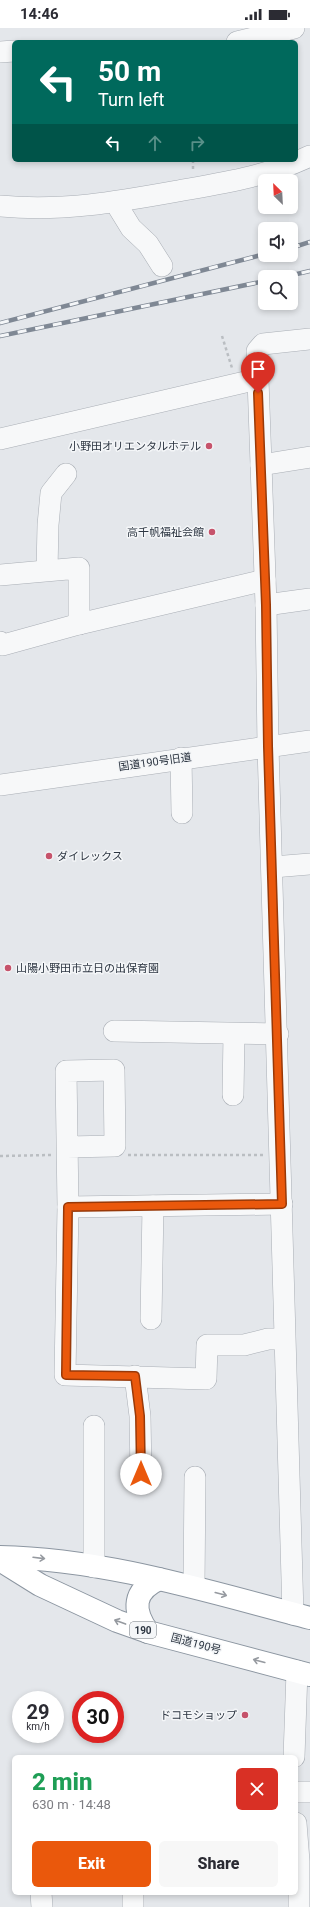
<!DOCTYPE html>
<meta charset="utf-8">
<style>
body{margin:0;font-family:Roboto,"Noto Sans JP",sans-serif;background:#f7f7f7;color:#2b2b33;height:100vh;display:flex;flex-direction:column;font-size:15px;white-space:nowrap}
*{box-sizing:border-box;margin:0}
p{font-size:13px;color:#7c7c81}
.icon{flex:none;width:22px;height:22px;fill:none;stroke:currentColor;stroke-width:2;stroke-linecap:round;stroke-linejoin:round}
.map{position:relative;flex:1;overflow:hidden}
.side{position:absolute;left:12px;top:1727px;width:286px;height:140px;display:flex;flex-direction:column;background:#fff;border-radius:6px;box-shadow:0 2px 6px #0003}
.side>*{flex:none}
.guide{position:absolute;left:12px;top:12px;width:286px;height:122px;border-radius:6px;box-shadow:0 2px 6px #0003;background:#00695c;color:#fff;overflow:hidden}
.needle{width:26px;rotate:336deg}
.buttons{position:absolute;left:258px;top:146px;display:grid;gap:8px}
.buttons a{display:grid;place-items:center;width:40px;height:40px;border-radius:6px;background:#fff;box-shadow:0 2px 6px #0003;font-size:20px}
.speed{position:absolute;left:12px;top:1663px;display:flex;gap:8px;font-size:20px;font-weight:700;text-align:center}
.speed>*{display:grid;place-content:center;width:52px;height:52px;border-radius:50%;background:#fff;box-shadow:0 2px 6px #0003;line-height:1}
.speed small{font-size:10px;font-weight:400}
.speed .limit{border:6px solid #d22;background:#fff;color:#111}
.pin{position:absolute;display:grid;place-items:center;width:34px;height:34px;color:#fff;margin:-41px -17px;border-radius:50% 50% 50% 0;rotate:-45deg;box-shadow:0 0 4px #0007}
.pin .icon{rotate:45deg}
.me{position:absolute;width:44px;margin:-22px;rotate:0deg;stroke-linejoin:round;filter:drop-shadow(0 0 3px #0008)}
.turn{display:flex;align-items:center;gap:14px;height:84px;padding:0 20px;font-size:18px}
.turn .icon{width:52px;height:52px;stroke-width:2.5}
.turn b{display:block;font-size:28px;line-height:34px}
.lanes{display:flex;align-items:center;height:38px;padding:0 20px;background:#0003;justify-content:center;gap:20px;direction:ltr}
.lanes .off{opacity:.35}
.round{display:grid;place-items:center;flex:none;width:42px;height:42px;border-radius:6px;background:#f7f7f7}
.head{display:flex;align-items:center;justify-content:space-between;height:68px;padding:0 20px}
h1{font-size:24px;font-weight:800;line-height:30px;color:#1e9e55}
.action{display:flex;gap:8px;margin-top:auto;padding:8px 20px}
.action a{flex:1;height:46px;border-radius:6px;background:#ea580c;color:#fff;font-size:16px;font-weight:800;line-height:46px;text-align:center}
.action a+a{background:#f7f7f7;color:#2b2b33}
.status{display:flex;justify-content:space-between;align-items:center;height:28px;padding:0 20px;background:#fff;direction:ltr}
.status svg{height:11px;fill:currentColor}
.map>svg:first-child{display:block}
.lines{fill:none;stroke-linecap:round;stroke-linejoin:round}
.minor-casing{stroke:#a9aeb5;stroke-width:22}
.highway-casing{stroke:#8c96a1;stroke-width:24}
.path{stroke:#babec2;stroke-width:2.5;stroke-dasharray:3 3;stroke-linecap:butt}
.minor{stroke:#f7f8f9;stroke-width:21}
.highway{stroke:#fff;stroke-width:22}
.rail-casing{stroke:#7f8894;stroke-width:4.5}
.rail{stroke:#f4f6f8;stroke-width:3;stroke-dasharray:9;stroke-linecap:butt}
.oneway{stroke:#969aa0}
.route-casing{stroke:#983908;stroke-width:10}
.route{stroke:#ea580c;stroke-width:7}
.poi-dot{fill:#c6536b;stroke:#f4f6f8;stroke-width:1.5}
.labels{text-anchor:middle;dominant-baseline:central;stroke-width:3;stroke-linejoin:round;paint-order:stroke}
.shield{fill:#f4f6f8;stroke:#697079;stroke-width:1}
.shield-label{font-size:10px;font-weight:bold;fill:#2d3642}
.poi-label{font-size:11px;fill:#2d3642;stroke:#f4f6f8;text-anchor:end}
.street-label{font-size:11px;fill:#2d3642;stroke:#f4f6f8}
</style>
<div class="status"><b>14:46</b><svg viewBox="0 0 49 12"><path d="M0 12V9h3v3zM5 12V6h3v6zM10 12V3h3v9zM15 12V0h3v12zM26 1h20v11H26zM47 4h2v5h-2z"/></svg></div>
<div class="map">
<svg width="310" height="1879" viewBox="0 0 310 1879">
<rect width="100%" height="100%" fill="#e4e7eb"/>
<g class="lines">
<defs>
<g id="minor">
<polyline points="237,14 294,0"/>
<polyline points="0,24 14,23"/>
<polyline points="115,174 131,200 148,216 162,238"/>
<path d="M 0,178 C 62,184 117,174 178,163 C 223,155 269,148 310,128"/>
<polyline points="0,411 258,351"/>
<polyline points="261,437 310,429"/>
<polyline points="47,542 48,497 51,465 66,446"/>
<polyline points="0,547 79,540 79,596"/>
<polyline points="266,577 310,571"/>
<polyline points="0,614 3,617 79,596 265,552"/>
<polyline points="181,730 182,785"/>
<polyline points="0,757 310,713"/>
<polyline points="273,839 310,836"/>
<polyline points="114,1003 278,1006"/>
<polyline points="233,1067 234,1006"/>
<polyline points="67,1119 115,1118 114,1042 66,1043 68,1179 65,1347 206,1351 207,1317 244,1317 268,1311 284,1311"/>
<polyline points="68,1179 282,1176"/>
<polyline points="151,1291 153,1178"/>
<polyline points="135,1348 140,1388 141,1446"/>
<polyline points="94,1398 94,1539"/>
<polyline points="194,1559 195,1449"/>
<polyline points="293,1586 268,718 266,577 257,323 263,316 310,311"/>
<polyline points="294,1729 297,1643"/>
<polyline points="296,1764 310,1764"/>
<polyline points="296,1795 299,1833 299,1879"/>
<polyline points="41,1865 42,1879"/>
<polyline points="133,1865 133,1879"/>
</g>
<g id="highway">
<path d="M 0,1529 C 106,1531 209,1564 310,1590"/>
<polyline points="0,1532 40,1557 117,1593 148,1604 310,1647"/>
<path d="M 148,1604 C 132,1582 133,1563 159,1551"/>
</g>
</defs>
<use href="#minor" class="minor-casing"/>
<use href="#highway" class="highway-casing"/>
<g class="path">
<polyline points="193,132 193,144"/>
<polyline points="222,308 232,340"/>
<polyline points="128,1127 263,1127"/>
<polyline points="0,1128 51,1127"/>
</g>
<use href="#minor" class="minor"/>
<use href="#highway" class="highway"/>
<defs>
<g id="rail">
<polyline points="291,220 310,214"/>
<polyline points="284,249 310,243"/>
<polyline points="0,295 265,226"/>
<polyline points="0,308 265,253"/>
</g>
</defs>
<use href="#rail" class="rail-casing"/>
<use href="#rail" class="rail"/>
</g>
<defs><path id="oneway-shaft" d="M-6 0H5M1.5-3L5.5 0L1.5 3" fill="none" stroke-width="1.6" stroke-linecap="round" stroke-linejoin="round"/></defs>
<g class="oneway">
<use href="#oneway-shaft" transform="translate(39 1530) rotate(7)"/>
<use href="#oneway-shaft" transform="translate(221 1566) rotate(15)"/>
<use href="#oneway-shaft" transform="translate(120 1594) rotate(-160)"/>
<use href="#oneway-shaft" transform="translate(259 1633) rotate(-165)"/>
</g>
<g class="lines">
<defs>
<polyline id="route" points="141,1446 140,1388 135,1348 66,1347 68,1179 282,1176 268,718 266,577 258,365"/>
</defs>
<use href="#route" class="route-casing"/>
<use href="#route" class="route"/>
</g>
<g class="poi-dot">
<circle cx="209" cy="418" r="4"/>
<circle cx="212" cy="504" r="4"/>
<circle cx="49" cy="828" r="4"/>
<circle cx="8" cy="940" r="4"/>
<circle cx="245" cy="1687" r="4"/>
</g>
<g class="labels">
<rect class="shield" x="130" y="1594" width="26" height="16" rx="3"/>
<g class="shield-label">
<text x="143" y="1602">190</text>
</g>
<g class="poi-label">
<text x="201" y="418">小野田オリエンタルホテル</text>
<text x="204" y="504">高千帆福祉会館</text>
<text x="57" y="828" text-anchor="start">ダイレックス</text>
<text x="16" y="940" text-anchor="start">山陽小野田市立日の出保育園</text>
<text x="237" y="1687">ドコモショップ</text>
</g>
<g class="street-label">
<text transform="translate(155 734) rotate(-8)">国道190号旧道</text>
<text transform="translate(196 1616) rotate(15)">国道190号</text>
</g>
</g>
</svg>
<div class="buttons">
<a><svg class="needle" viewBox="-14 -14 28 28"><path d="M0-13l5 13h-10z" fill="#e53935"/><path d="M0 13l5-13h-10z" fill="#7c7c81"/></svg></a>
<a><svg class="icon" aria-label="sound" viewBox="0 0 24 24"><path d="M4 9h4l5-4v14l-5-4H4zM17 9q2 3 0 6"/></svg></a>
<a><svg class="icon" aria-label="search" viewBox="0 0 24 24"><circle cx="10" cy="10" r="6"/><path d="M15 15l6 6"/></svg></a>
</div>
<div class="speed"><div>29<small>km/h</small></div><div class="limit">30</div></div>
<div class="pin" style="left:258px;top:365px;background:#d93025"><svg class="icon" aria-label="arrive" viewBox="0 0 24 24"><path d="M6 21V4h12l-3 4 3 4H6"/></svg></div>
<svg class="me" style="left:141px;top:1446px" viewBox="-20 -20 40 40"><circle r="19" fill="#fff"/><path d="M0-13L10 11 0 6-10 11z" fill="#ea580c"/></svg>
<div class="guide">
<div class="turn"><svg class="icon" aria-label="left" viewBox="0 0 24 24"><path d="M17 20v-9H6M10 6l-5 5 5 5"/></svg><div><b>50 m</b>Turn left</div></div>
<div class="lanes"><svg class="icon" aria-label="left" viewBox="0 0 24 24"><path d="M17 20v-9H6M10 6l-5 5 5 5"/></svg><svg class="icon off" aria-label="ahead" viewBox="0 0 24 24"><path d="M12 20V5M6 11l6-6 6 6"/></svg><svg class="icon off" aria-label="right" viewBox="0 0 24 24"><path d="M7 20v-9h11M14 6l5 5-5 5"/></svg></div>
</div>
<section class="side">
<div class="head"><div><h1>2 min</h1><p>630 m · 14:48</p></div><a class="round" style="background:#d93025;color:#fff"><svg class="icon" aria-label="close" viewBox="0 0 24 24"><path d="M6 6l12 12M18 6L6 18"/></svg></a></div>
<div class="action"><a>Exit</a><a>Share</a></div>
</section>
</div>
